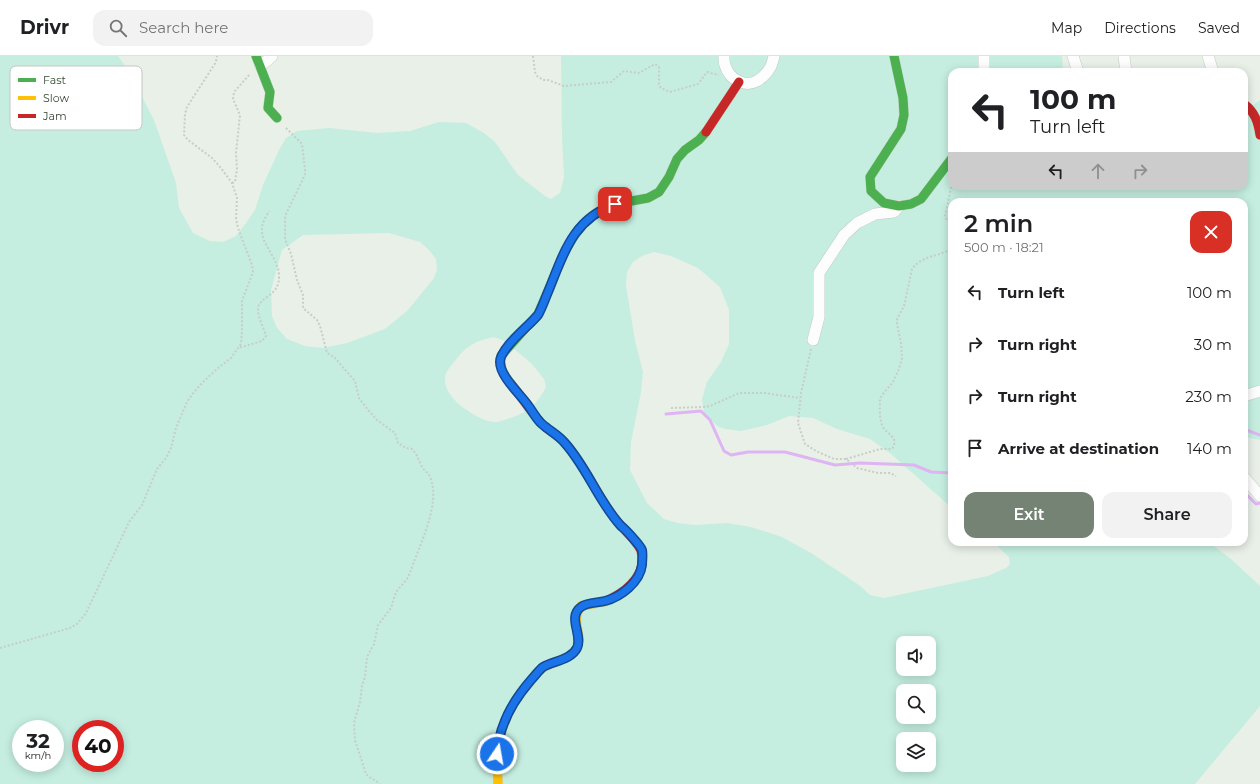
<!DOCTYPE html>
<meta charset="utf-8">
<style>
body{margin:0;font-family:Montserrat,sans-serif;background:#f2f2f2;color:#202124;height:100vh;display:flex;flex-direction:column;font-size:15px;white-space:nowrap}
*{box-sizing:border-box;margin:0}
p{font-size:13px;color:#757577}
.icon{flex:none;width:22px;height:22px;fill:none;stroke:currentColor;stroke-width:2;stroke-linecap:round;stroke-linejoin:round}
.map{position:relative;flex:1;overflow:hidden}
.details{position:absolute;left:948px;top:142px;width:300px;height:348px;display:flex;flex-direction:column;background:#fff;border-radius:12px;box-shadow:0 2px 10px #0003}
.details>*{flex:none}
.hud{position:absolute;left:948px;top:12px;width:300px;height:122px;border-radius:12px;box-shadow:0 2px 10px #0003;background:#fff;color:#202124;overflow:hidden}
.controls{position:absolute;left:896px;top:580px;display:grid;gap:8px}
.controls a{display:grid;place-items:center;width:40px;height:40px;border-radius:8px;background:#fff;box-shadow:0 2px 10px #0003;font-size:20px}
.speed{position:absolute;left:12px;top:664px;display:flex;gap:8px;font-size:20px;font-weight:700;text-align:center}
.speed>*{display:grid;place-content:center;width:52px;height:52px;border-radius:50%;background:#fff;box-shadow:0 2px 10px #0003;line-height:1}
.speed small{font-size:10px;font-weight:400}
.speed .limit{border:6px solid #d22;background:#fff;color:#111}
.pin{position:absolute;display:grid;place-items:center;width:34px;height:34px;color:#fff;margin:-17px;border-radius:8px;box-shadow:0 2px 6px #0006}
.me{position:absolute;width:44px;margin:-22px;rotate:12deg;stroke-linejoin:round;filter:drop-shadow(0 0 3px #0008)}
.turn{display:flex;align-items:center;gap:14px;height:84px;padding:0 16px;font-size:18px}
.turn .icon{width:52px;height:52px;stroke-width:2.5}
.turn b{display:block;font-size:28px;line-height:34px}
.lanes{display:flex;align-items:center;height:38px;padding:0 16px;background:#0003;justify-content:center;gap:20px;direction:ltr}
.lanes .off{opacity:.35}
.round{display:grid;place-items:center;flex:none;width:42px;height:42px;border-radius:12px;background:#f2f2f2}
.overview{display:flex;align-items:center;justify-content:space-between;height:68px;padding:0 16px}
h1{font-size:24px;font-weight:600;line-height:30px}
.action{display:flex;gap:8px;margin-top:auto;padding:8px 16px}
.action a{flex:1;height:46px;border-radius:12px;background:#748373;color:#fff;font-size:16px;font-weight:600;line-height:46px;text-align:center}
.action a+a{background:#f2f2f2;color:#202124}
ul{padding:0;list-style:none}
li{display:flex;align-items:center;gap:12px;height:52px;padding:0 16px}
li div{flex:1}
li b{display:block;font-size:15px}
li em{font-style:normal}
header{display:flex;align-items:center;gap:24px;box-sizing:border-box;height:56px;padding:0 20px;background:#fff;border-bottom:1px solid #e0e0e0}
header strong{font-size:19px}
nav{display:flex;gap:22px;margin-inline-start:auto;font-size:14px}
.search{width:280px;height:36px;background:#f2f2f2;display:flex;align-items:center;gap:10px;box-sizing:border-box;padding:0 14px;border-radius:12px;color:#757577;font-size:15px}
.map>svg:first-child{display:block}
.green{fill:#c5eee1;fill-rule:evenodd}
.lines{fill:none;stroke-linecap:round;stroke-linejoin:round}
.stream{stroke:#dfb4f3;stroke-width:3}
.street-casing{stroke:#c2ccc2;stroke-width:12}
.fast-casing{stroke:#c4d7c4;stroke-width:10}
.slow-casing{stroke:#c4d7c4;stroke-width:10}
.jam-casing{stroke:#c4d7c4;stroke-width:10}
.path{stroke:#c7cec6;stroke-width:2;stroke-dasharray:2 2;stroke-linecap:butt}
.street{stroke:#fcfdfc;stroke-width:11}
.fast{stroke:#4caf50;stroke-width:9}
.slow{stroke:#ffc107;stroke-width:9}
.jam{stroke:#c62828;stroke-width:9}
.route-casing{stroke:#114b97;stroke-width:10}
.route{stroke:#1a73e8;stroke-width:7}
.key{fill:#fff;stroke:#c3c8c2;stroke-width:1}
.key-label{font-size:11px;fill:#364834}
</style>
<header>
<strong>Drivr</strong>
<div class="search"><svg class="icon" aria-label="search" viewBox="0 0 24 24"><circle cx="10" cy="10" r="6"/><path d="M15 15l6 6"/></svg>Search here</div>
<nav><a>Map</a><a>Directions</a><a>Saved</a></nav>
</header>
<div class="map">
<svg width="1260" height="728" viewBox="0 0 1260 728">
<rect width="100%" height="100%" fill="#e8f0e8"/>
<path class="green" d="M 0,0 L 118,0 L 128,14 L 154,64 L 176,127 L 179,152 L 193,177 L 210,185 L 223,186 L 236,180 L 246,167 L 255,154 L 263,129 L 279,94 L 286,82 L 297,75 L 329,72 L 377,77 L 410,75 L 439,66 L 466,67 L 484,77 L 495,86 L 518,119 L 545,140 L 551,143 L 560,137 L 564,121 L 562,80 L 561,0 L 1062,0 L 1063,16 L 952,16 L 952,130 L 1244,130 L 1244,56 L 1260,44 L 1260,384 L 1244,381 L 1244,146 L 952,146 L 952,452 L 891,398 L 870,383 L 837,373 L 813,362 L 789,360 L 767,369 L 741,375 L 725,373 L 717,370 L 704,357 L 702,343 L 707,326 L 721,306 L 729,288 L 729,254 L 720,231 L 698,212 L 671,200 L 654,196 L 642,200 L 633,206 L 627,216 L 626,229 L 635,285 L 643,316 L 641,336 L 631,386 L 630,414 L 647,447 L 664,463 L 678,467 L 695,469 L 727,467 L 751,471 L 782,481 L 811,497 L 859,529 L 870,539 L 884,542 L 988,520 L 1006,512 L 1010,508 L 1009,501 L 993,486 L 1208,486 L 1231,503 L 1260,530 L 1260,650 L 1195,728 L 0,728 ZM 389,177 L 420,186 L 429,194 L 436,203 L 437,214 L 434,222 L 408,254 L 385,273 L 347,287 L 322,292 L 305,290 L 287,283 L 277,272 L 272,260 L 271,234 L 282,194 L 303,179 ZM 493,281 L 503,284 L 531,307 L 544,323 L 546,331 C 536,350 527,357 507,363 C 503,364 499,366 495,366 C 483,366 472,357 462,351 C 455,345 446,336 445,326 C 444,317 450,311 455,305 C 467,289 474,286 493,281 ZM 903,587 L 929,587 L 929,613 L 903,613 ZM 903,635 L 929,635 L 929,661 L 903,661 ZM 21,673 L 55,673 L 55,707 L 21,707 ZM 81,673 L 115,673 L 115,707 L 81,707 ZM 903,683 L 929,683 L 929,709 L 903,709 Z"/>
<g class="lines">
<g class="stream">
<polyline points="666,358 701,355 710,364 724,395 731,399 748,396 785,396 835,409 860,407 914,409 931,416 952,417"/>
<polyline points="1244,373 1260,379"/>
<polyline points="1244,436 1256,448 1260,447"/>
</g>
<defs>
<g id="street">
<path d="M 724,0 C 724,3 724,7 725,9 C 729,23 744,32 757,25 C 762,22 767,17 770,12 C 772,9 773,4 774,0"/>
<polyline points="1073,0 1078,16"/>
<polyline points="1124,0 1126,16"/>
<polyline points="1208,0 1213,16"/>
<polyline points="260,9 268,4 272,0"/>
<polyline points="984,16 984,0"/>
<polyline points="813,284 819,261 819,217 844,179 857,167 875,158 894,156 899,150"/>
<polyline points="1244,340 1260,335"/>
<polyline points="1244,421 1260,440"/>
</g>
<g id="fast">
<polyline points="256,0 270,36 268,52 277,62"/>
<polyline points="894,0 903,42 904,59 901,73 870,121 871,135 884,147 899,150 911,148 921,143 952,102"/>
<path d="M 511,328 C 504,319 499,312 501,300 L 538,258 L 565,195 L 576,177 L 586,165 L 596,157 L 615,148 L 648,142 L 659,136 L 669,121 L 677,103 L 685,94 L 699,84 L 706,76"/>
</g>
<path id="slow" d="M 498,728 C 498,718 496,707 497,697 C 500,671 510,649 527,629 C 532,624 536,617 541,613 C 550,606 567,604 574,596 C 587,581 568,567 581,550 L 607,545 L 612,542"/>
<g id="jam">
<path d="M 1244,48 C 1255,56 1258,66 1260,79"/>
<polyline points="706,76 739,26"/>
<path d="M 511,328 C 521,340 530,355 541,367 C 548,375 559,379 566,388 C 586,411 597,440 616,464 C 622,471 639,488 641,495 C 647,516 630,533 612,542"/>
</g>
</defs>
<use href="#street" class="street-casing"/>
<use href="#fast" class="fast-casing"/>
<use href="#slow" class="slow-casing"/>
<use href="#jam" class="jam-casing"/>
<g class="path">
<polyline points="533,0 535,16 537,20 543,24 548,24 564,30 611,26 624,15 639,17 655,8 659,11 659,29 661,32 670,36 698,28 707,16 719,19"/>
<path d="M 286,72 L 302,88 L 305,113 L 305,118 L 303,123 L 286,158 L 285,162 L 285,183 L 291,198 L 297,224 L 303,239 L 303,252 L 317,264 L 320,270 L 327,297 L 334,301 L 355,325 L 359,342 L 368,354 L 377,364 L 395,377 L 398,387 L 406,392 L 412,393 C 417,398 418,403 421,409 C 423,414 428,416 430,421 C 442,447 418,492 410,517 L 407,523 L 396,536 L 391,552 L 378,569 L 374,588 L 367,601 L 365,621 L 362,630 L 360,646 L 354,667 L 355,684 L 366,718 C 370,722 375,724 380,728"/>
<polyline points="232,127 235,126 237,113 236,97 240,59 233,43 234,36 249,19"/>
<polyline points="952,127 945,161 948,165 952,168"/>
<path d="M 240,291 L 242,291 L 262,285 L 266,280 C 264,273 258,261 258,254 C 257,241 280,241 279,220 C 279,203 262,189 262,175 C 261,168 266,161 269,155"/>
<polyline points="811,293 801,337 798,367 805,388 816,395 834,403 846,403 857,412 878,417 890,417 896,420"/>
<polyline points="671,352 703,351 710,350 739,337 764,337 800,342"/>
<path d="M 846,403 L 880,393 L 892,393 C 900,380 886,379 882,369 C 879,361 880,351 880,343 L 882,339 L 893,326 L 899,313 L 902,302 L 901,287 L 897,268 L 897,263 L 904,250 L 912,213 C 923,198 941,201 952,192"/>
<polyline points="0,592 70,572 77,568 86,557 129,466 142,449 157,413 166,402 171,392 176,372 187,346 194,336 204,325 218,312 231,302 241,288 242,274 242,245 253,216 252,209 238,172 236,163 237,142 232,127 221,112 212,102 188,84 184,79 185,58 187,51 216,6 217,0"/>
</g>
<use href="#street" class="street"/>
<use href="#fast" class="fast"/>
<use href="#slow" class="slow"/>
<use href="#jam" class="jam"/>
</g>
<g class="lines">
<defs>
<path id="route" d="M 497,698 C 499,689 499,679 503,670 C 509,652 519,638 531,624 C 535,620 539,614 543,611 C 553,605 571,604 577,592 C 583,579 567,561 581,551 C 587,546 598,547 605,545 C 621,541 640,526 642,509 C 642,504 643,499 642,494 C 640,489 626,474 621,470 C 598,445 587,411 564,386 C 558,379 550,375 542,368 C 536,363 532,354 527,348 C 519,337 500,320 500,306 C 500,292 529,270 538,259 C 542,252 545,243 548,236 C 564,197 572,164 615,148"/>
</defs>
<use href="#route" class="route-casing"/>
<use href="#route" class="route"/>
</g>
<rect x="10" y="10" width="132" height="64" rx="6" class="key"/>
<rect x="18" y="22" width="18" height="4" fill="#4caf50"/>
<rect x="18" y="40" width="18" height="4" fill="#ffc107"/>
<rect x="18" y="58" width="18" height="4" fill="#c62828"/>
<g class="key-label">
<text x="43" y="28">Fast</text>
<text x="43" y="46">Slow</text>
<text x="43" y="64">Jam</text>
</g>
</svg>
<div class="controls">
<a><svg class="icon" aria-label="sound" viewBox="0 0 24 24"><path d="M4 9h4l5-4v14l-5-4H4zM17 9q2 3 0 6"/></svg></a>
<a><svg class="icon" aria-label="search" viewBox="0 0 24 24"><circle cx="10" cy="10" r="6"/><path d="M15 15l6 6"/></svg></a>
<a><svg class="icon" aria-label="layers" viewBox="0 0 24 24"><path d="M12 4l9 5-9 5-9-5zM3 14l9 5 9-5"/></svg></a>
</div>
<div class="speed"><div>32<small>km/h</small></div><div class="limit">40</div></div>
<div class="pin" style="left:615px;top:148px;background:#d93025"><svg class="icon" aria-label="arrive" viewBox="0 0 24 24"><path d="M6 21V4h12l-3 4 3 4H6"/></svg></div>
<svg class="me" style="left:497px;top:698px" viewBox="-20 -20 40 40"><circle r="17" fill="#1a73e8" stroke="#fff" stroke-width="3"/><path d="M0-11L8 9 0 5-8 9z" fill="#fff"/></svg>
<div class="hud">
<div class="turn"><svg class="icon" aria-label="left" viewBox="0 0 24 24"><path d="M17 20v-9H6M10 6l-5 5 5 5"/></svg><div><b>100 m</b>Turn left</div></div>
<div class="lanes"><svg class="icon" aria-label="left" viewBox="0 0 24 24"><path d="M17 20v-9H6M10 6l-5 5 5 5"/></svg><svg class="icon off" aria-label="ahead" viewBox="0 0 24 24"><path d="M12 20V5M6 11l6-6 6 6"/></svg><svg class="icon off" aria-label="right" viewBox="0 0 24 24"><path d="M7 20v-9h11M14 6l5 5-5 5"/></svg></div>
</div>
<section class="details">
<div class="overview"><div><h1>2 min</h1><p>500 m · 18:21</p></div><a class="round" style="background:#d93025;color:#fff"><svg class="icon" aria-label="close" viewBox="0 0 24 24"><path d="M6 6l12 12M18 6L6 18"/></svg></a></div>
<ul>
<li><svg class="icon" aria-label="left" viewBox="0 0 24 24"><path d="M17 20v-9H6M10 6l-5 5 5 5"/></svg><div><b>Turn left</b></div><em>100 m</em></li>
<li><svg class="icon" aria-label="right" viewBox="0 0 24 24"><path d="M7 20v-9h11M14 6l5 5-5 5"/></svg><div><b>Turn right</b></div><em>30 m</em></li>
<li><svg class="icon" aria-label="right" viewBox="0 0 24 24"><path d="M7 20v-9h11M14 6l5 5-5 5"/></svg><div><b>Turn right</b></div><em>230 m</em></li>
<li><svg class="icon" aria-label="arrive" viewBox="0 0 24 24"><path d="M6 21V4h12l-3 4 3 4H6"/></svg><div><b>Arrive at destination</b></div><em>140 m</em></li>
</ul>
<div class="action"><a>Exit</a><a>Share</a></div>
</section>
</div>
